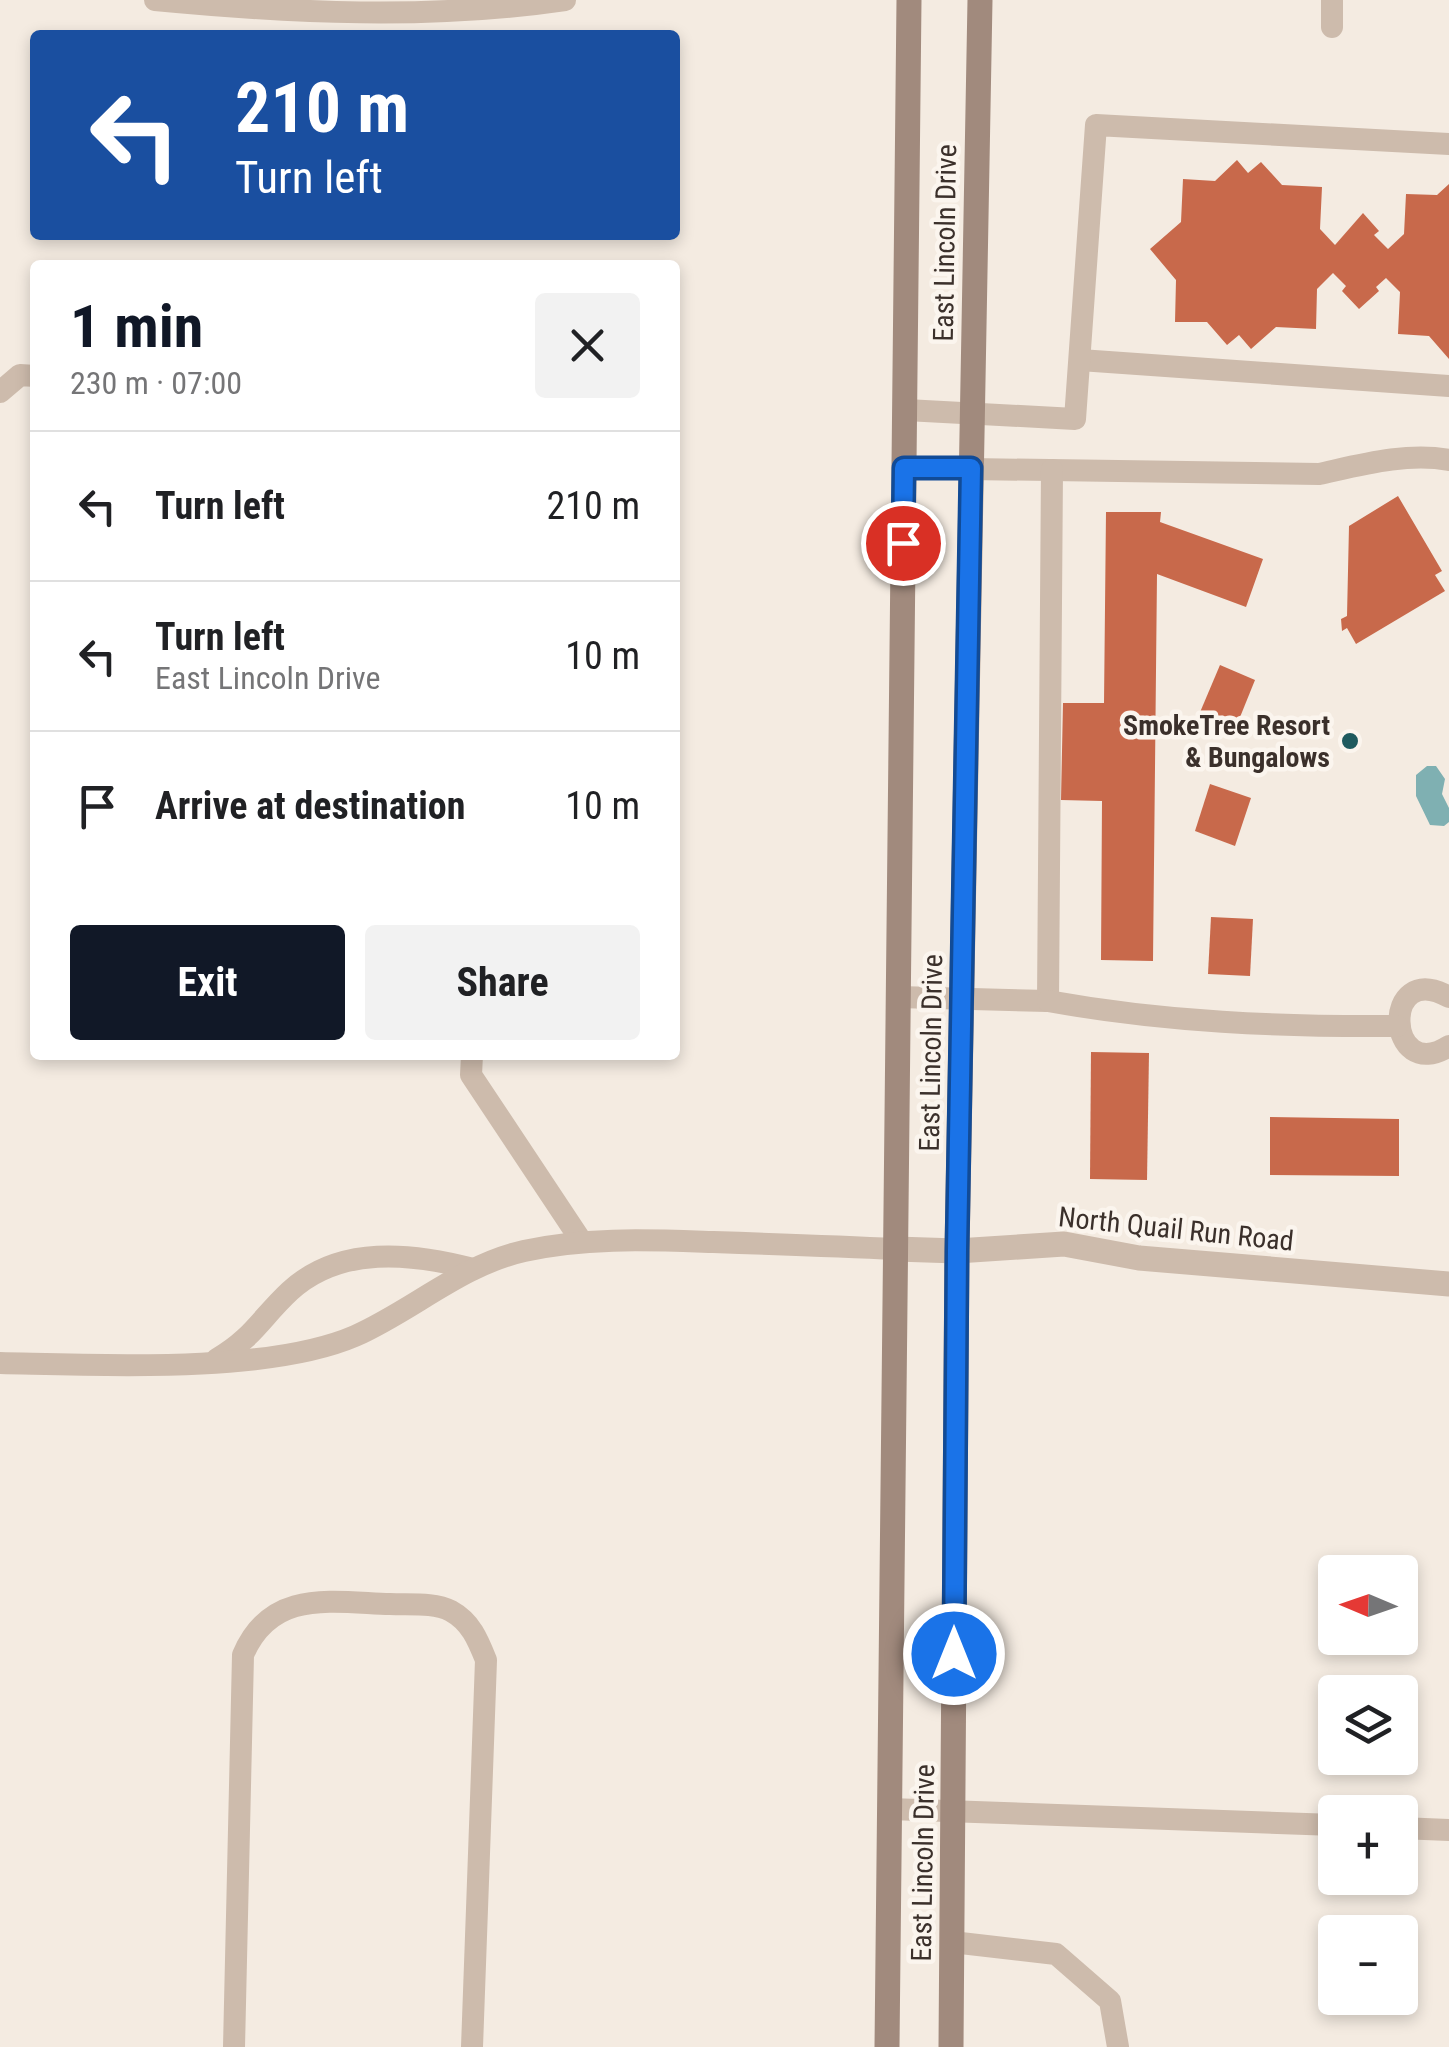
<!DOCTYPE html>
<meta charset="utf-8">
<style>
body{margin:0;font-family:"Roboto Condensed",sans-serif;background:#f2f2f2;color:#202124;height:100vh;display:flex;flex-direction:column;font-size:38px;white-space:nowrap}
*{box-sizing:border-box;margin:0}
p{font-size:32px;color:#757577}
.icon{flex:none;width:55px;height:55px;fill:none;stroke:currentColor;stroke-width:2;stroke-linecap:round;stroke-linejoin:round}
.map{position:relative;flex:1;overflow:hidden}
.side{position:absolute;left:30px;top:260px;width:650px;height:800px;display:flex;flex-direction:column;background:#fff;border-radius:10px;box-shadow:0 5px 15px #0003}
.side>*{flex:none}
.hud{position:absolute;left:30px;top:30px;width:650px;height:210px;border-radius:10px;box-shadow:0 5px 15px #0003;background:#1a4fa0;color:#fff;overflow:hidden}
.needle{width:65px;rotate:272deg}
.fabs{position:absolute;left:1318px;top:1555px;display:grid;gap:20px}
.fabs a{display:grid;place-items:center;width:100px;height:100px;border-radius:10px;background:#fff;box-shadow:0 5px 15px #0003;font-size:50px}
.pin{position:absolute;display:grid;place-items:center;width:85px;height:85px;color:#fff;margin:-42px;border:5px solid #fff;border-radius:50%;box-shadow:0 2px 10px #0007}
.me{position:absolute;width:110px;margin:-55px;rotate:0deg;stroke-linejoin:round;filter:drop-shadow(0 0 8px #0008)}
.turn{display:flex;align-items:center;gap:35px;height:210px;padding:0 40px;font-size:45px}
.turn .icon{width:130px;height:130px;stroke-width:2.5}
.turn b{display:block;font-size:70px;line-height:85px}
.round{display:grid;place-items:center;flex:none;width:105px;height:105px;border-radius:10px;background:#f2f2f2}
.headline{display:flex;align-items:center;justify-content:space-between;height:170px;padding:0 40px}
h1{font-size:60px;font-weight:700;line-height:75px;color:#111827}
.button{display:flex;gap:20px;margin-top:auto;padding:20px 40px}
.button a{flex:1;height:115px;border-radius:10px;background:#111827;color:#fff;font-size:40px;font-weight:700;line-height:115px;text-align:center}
.button a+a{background:#f2f2f2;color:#202124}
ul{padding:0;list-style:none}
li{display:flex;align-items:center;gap:30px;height:150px;padding:0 40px;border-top:2px solid #e0e0e0}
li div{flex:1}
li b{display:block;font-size:38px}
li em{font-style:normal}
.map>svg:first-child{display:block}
.water{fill:#7fb0b2}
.building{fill:#c8694b}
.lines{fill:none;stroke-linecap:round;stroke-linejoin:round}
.lane{stroke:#cdbbac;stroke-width:22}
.street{stroke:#cdbbac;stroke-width:25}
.secondary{stroke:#a18a7d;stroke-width:25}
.route-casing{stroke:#114b97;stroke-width:25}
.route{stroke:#1a73e8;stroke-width:18}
.poi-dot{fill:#1f5a5e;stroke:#fbf5ee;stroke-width:4}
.labels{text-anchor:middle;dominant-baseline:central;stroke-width:9;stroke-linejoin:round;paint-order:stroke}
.street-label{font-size:28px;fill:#3b302b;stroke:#fbf5ee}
.poi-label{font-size:28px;font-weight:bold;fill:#3b302b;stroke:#fbf5ee;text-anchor:end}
</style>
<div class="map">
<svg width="1449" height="2047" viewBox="0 0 1449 2047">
<rect width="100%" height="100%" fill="#f4ebe1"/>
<polygon class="water" points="1427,766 1436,766 1445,779 1442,794 1449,808 1449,822 1444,826 1430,825 1416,796 1416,775"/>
<g class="building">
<polygon points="1237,160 1248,173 1261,162 1282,185 1322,187 1320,229 1335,245 1363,213 1379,231 1374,235 1388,249 1404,234 1406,194 1437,195 1449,184 1449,359 1429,336 1398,334 1400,292 1386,278 1376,287 1379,291 1359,309 1342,291 1346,286 1333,273 1317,289 1316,329 1276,327 1251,349 1239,335 1227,345 1207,322 1175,322 1176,280 1150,249 1181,222 1183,179 1215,181"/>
<polygon points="1398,496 1442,571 1435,575 1445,591 1356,644 1347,628 1342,631 1341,619 1347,616 1349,526"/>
<polygon points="1106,512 1161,512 1160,522 1263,559 1246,607 1157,574 1153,961 1101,960 1102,801 1061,800 1063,703 1104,703"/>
<polygon points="1220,665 1255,680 1234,732 1198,717"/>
<polygon points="1210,784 1251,798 1235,846 1195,831"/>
<polygon points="1211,917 1253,919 1250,976 1208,974"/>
<polygon points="1091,1052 1149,1053 1147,1180 1090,1179"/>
<polygon points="1270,1117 1399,1119 1399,1176 1270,1175"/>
</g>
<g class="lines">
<g class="lane">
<path d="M 155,0 C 292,13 429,20 565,0"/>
<polyline points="1332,27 1332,0"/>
<polyline points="1080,360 1449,386"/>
<polyline points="0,392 20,375 35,376"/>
<polyline points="906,410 1075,419 1096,125 1449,144"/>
<path d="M 904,468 L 1319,474 C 1360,465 1407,452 1449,460"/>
<polyline points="898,997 1048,1001 1052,470"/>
<path d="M 1449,997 C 1380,958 1386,1086 1449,1046"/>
<path d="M 1048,1001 C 1164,1022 1280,1027 1397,1026"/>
<polyline points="472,1055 471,1075 582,1242"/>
<path d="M 217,1359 C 253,1338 261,1318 290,1291 C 340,1245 412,1253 473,1269"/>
<path d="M 0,1363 C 98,1365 267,1374 355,1336 C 412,1311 461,1265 524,1251 C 586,1237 650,1240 713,1242 C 774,1244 835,1246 896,1249"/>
<polyline points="890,1809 1335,1825"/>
<polyline points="1400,1828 1449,1830"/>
<polyline points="952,1942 1056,1954 1110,2001 1118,2047"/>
<path d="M 234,2047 L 243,1655 C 271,1589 330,1602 390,1604 C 409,1605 434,1602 451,1611 C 471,1622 478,1640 486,1660 L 472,2047"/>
</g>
<polyline class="street" points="896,1249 957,1251 1064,1244 1139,1258 1449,1284"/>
<g class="secondary">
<polyline points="887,2047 909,0"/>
<polyline points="951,2047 957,1251 980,0"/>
</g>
</g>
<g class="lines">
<defs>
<polyline id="route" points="903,543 904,468 971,468 957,1250 954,1654"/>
</defs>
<use href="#route" class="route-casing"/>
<use href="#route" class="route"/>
</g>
<circle class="poi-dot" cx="1350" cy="741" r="10"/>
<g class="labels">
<g class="street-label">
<text transform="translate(945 243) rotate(-89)">East Lincoln Drive</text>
<text transform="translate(931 1053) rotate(-89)">East Lincoln Drive</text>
<text transform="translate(1176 1229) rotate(6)">North Quail Run Road</text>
<text transform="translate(923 1863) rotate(-89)">East Lincoln Drive</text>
</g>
<g class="poi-label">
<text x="1330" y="725">SmokeTree Resort<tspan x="1330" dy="32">&amp; Bungalows</tspan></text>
</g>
</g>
</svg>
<div class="fabs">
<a><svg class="needle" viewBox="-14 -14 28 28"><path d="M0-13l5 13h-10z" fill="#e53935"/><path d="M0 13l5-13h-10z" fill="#757577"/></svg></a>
<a><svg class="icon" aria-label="layers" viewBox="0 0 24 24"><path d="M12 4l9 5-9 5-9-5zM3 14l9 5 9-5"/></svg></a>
<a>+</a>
<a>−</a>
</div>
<div class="pin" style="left:903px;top:543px;background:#d93025"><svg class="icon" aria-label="arrive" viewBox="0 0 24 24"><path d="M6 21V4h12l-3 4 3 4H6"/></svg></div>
<svg class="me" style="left:954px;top:1654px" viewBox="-20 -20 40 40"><circle r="17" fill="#1a73e8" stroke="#fff" stroke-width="3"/><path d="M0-11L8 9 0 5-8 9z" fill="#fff"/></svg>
<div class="hud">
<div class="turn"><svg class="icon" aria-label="left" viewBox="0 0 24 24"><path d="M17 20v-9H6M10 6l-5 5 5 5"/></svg><div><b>210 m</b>Turn left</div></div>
</div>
<section class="side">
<div class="headline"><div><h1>1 min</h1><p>230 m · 07:00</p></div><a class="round"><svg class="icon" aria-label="close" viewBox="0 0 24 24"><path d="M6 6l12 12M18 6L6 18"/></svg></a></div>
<ul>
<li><svg class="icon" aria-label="left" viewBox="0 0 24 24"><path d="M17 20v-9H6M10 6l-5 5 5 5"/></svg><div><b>Turn left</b></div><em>210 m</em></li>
<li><svg class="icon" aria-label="left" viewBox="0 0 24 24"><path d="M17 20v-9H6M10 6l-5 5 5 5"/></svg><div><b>Turn left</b><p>East Lincoln Drive</p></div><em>10 m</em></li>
<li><svg class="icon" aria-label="arrive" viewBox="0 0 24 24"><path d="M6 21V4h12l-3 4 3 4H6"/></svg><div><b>Arrive at destination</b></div><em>10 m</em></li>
</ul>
<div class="button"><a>Exit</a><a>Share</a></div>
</section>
</div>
